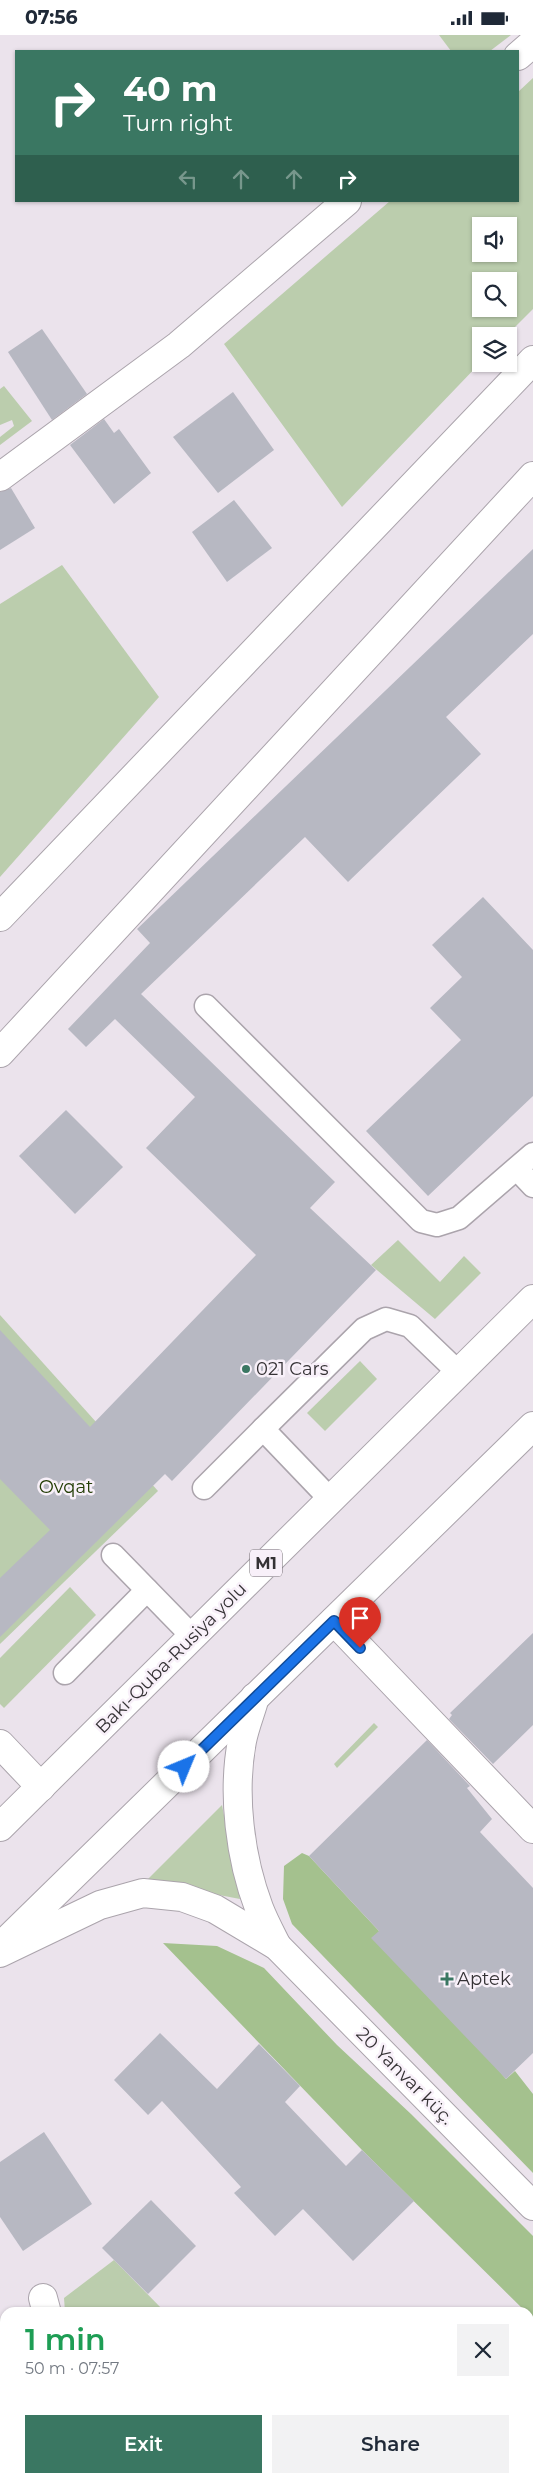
<!DOCTYPE html>
<meta charset="utf-8">
<style>
body{margin:0;font-family:Montserrat,sans-serif;background:#f2f2f3;color:#1f2937;height:100vh;display:flex;flex-direction:column;font-size:19px;white-space:nowrap}
*{box-sizing:border-box;margin:0}
p{font-size:16px;color:#747a83}
.icon{flex:none;width:28px;height:28px;fill:none;stroke:currentColor;stroke-width:2;stroke-linecap:round;stroke-linejoin:round}
.map{position:relative;flex:1;overflow:hidden}
.side{position:absolute;left:0px;top:2272px;width:534px;height:176px;display:flex;flex-direction:column;background:#fff;border-radius:15px 15px 0 0;box-shadow:0 1px 4px #0004}
.side>*{flex:none}
.top-card{position:absolute;left:15px;top:15px;width:504px;height:152px;border-radius:0px;box-shadow:0 1px 4px #0004;background:#3a7762;color:#fff;overflow:hidden}
.fabs{position:absolute;left:472px;top:182px;display:grid;gap:10px}
.fabs a{display:grid;place-items:center;width:45px;height:45px;border-radius:0px;background:#fff;box-shadow:0 1px 4px #0004;font-size:25px}
.pin{position:absolute;display:grid;place-items:center;width:42px;height:42px;color:#fff;margin:-51px -21px;border-radius:50% 50% 50% 0;rotate:-45deg;box-shadow:0 0 5px #0007}
.pin .icon{rotate:45deg}
.me{position:absolute;width:55px;margin:-28px;rotate:45deg;stroke-linejoin:round;filter:drop-shadow(0 0 4px #0008)}
.turn{display:flex;align-items:center;gap:18px;height:105px;padding:0 25px;font-size:22px}
.turn .icon{width:65px;height:65px;stroke-width:2.5}
.turn b{display:block;font-size:35px;line-height:42px}
.lanes{display:flex;align-items:center;height:48px;padding:0 25px;background:#0003;justify-content:center;gap:25px;direction:ltr}
.lanes .off{opacity:.35}
.round{display:grid;place-items:center;flex:none;width:52px;height:52px;border-radius:0px;background:#f2f2f3}
.overview{display:flex;align-items:center;justify-content:space-between;height:85px;padding:0 25px}
h1{font-size:30px;font-weight:600;line-height:38px;color:#1e9e55}
.button{display:flex;gap:10px;margin-top:auto;padding:10px 25px}
.button a{flex:1;height:58px;border-radius:0px;background:#3a7762;color:#fff;font-size:20px;font-weight:600;line-height:58px;text-align:center}
.button a+a{background:#f2f2f3;color:#1f2937}
.status{display:flex;justify-content:space-between;align-items:center;height:35px;padding:0 25px;background:#fff;direction:ltr}
.status svg{height:14px;fill:currentColor}
.map>svg:first-child{display:block}
.green{fill:#bbcdad;fill-rule:evenodd}
.forest{fill:#a4c18e}
.building{fill:#b7b8c2}
.lines{fill:none;stroke-linecap:round;stroke-linejoin:round}
.service-casing{stroke:#aba4ac;stroke-width:25}
.minor-casing{stroke:#aba4ac;stroke-width:30}
.tertiary-casing{stroke:#aba4ac;stroke-width:30}
.trunk-casing{stroke:#aba4ac;stroke-width:30}
.service{stroke:#fff;stroke-width:22}
.minor{stroke:#fff;stroke-width:28}
.tertiary{stroke:#fff;stroke-width:28}
.trunk{stroke:#fff;stroke-width:28}
.route-casing{stroke:#114b97;stroke-width:12}
.route{stroke:#1a73e8;stroke-width:9}
.poi-dot{fill:#3a7762;stroke:#f8f0f9;stroke-width:2}
.labels{text-anchor:middle;dominant-baseline:central;stroke-width:5;stroke-linejoin:round;paint-order:stroke}
.shield{fill:#f8f0f9;stroke:#706b70;stroke-width:1}
.shield-label{font-size:16px;font-weight:bold;fill:#353235}
.poi-label{font-size:18px;fill:#353235;stroke:#f8f0f9;text-anchor:start}
.park-label{font-size:18px;fill:#233d05;stroke:#f8f0f9}
.street-label{font-size:18px;fill:#353235;stroke:#f8f0f9}
</style>
<div class="status"><b>07:56</b><svg viewBox="0 0 49 12"><path d="M0 12V9h3v3zM5 12V6h3v6zM10 12V3h3v9zM15 12V0h3v12zM26 1h20v11H26zM47 4h2v5h-2z"/></svg></div>
<div class="map">
<svg width="533" height="2448" viewBox="0 0 533 2448">
<rect width="100%" height="100%" fill="#ebe3ec"/>
<g class="green">
<polygon points="439,0 511,0 490,16 451,16"/>
<path d="M 533,43 L 533,274 L 506,301 L 481,301 L 481,327 L 342,472 L 224,309 L 390,166 L 518,166 L 518,57 ZM 481,191 L 509,191 L 509,219 L 481,219 ZM 481,246 L 509,246 L 509,274 L 481,274 Z"/>
<polygon points="4,351 32,386 0,410 0,402 14,391 12,385 0,390 0,354"/>
<polygon points="62,530 159,662 0,842 0,569"/>
<polygon points="398,1205 440,1247 464,1221 481,1238 435,1284 371,1230"/>
<polygon points="0,1280 158,1456 0,1609"/>
<polygon points="360,1326 377,1344 325,1396 307,1378"/>
<polygon points="70,1552 96,1580 4,1673 0,1669 0,1623"/>
<polygon points="374,1688 378,1692 337,1733 334,1729"/>
<polygon points="222,1770 240,1864 146,1846"/>
<polygon points="114,2225 165,2277 65,2277 64,2263"/>
</g>
<g class="forest">
<polygon points="302,1818 309,1821 379,1896 506,2044 515,2036 533,2059 533,2138 292,1889 283,1864 284,1831"/>
<polygon points="163,1908 217,1911 264,1933 337,2010 411,2079 533,2201 533,2285 529,2278 526,2277 362,2115"/>
</g>
<g class="building">
<polygon points="42,294 87,359 52,385 8,317"/>
<polygon points="233,357 274,415 218,458 173,402"/>
<polygon points="104,384 114,398 119,394 151,438 114,469 70,410"/>
<polygon points="11,453 35,493 0,515 0,457"/>
<polygon points="234,465 272,513 227,547 192,497"/>
<polygon points="533,514 533,599 446,682 481,719 348,847 305,802 141,959 335,1147 310,1173 376,1235 172,1446 165,1439 0,1602 0,1543 50,1495 0,1444 0,1295 90,1392 256,1220 146,1113 195,1062 115,984 86,1012 68,994 150,908 137,894"/>
<polygon points="483,862 533,915 533,1061 428,1161 366,1096 461,1005 430,973 462,942 432,910"/>
<polygon points="66,1075 123,1132 75,1179 19,1121"/>
<polygon points="533,1598 533,1690 493,1729 449,1684 452,1680 450,1678"/>
<polygon points="427,1705 470,1751 467,1753 492,1784 480,1797 533,1853 533,2018 506,2044 371,1903 379,1896 309,1821"/>
<polygon points="160,1998 217,2054 259,2009 300,2051 285,2067 346,2131 362,2115 414,2166 353,2226 303,2174 275,2201 234,2158 241,2152 162,2066 148,2080 114,2045"/>
<polygon points="44,2097 92,2169 23,2216 0,2182 0,2127"/>
<polygon points="151,2165 196,2211 148,2259 102,2213"/>
</g>
<g class="lines">
<defs>
<g id="service">
<polyline points="206,971 421,1186 437,1190 459,1183 533,1119"/>
<polyline points="517,1134 533,1151"/>
<polyline points="204,1453 263,1394"/>
<polyline points="331,1465 263,1394 364,1294 386,1284 410,1291 459,1338"/>
<polyline points="113,1520 192,1601"/>
<polyline points="65,1638 147,1555"/>
</g>
<g id="minor">
<polyline points="518,21 533,8"/>
<polyline points="0,442 179,310 347,166"/>
<polyline points="0,882 533,325"/>
<polyline points="0,1018 533,441"/>
<polyline points="334,1586 533,1794"/>
<path d="M 255,1662 C 251,1677 245,1691 242,1706 C 232,1759 240,1823 259,1873 C 264,1886 271,1899 277,1911"/>
<polyline points="0,1918 100,1870 143,1858 182,1862 215,1874 277,1911 533,2171"/>
<polyline points="43,2263 47,2278"/>
<polyline points="0,2420 5,2414"/>
<polyline points="119,2444 122,2448"/>
</g>
<polyline id="tertiary" points="0,1709 41,1752"/>
<g id="trunk">
<polyline points="0,1792 533,1264"/>
<polyline points="0,1912 533,1391"/>
</g>
</defs>
<use href="#service" class="service-casing"/>
<use href="#minor" class="minor-casing"/>
<use href="#tertiary" class="tertiary-casing"/>
<use href="#trunk" class="trunk-casing"/>
<use href="#service" class="service"/>
<use href="#minor" class="minor"/>
<use href="#tertiary" class="tertiary"/>
<use href="#trunk" class="trunk"/>
</g>
<g class="lines">
<defs>
<polyline id="route" points="184,1732 334,1586 360,1613"/>
</defs>
<use href="#route" class="route-casing"/>
<use href="#route" class="route"/>
</g>
<g class="poi-dot">
<circle cx="246" cy="1334" r="5"/>
<path d="M444.5 1936.5h5v5h5v5h-5v5h-5v-5h-5v-5h5z"/>
</g>
<g class="labels">
<rect class="shield" x="250" y="1514.5" width="32" height="27" rx="4"/>
<g class="shield-label">
<text x="266" y="1528">M1</text>
</g>
<g class="poi-label">
<text x="256" y="1334">021 Cars</text>
<text x="457" y="1944">Aptek</text>
</g>
<g class="park-label">
<text x="66" y="1452">Ovqat</text>
</g>
<g class="street-label">
<text transform="translate(171 1623) rotate(-45)">Bakı-Quba-Rusiya yolu</text>
<text transform="translate(405 2041) rotate(45)">20 Yanvar küç.</text>
</g>
</g>
</svg>
<div class="fabs">
<a><svg class="icon" aria-label="sound" viewBox="0 0 24 24"><path d="M4 9h4l5-4v14l-5-4H4zM17 9q2 3 0 6"/></svg></a>
<a><svg class="icon" aria-label="search" viewBox="0 0 24 24"><circle cx="10" cy="10" r="6"/><path d="M15 15l6 6"/></svg></a>
<a><svg class="icon" aria-label="layers" viewBox="0 0 24 24"><path d="M12 4l9 5-9 5-9-5zM3 14l9 5 9-5"/></svg></a>
</div>
<div class="pin" style="left:360px;top:1613px;background:#d93025"><svg class="icon" aria-label="arrive" viewBox="0 0 24 24"><path d="M6 21V4h12l-3 4 3 4H6"/></svg></div>
<svg class="me" style="left:184px;top:1732px" viewBox="-20 -20 40 40"><circle r="19" fill="#fff"/><path d="M0-13L10 11 0 6-10 11z" fill="#1a73e8"/></svg>
<div class="top-card">
<div class="turn"><svg class="icon" aria-label="right" viewBox="0 0 24 24"><path d="M7 20v-9h11M14 6l5 5-5 5"/></svg><div><b>40 m</b>Turn right</div></div>
<div class="lanes"><svg class="icon off" aria-label="left" viewBox="0 0 24 24"><path d="M17 20v-9H6M10 6l-5 5 5 5"/></svg><svg class="icon off" aria-label="ahead" viewBox="0 0 24 24"><path d="M12 20V5M6 11l6-6 6 6"/></svg><svg class="icon off" aria-label="ahead" viewBox="0 0 24 24"><path d="M12 20V5M6 11l6-6 6 6"/></svg><svg class="icon" aria-label="right" viewBox="0 0 24 24"><path d="M7 20v-9h11M14 6l5 5-5 5"/></svg></div>
</div>
<section class="side">
<div class="overview"><div><h1>1 min</h1><p>50 m · 07:57</p></div><a class="round"><svg class="icon" aria-label="close" viewBox="0 0 24 24"><path d="M6 6l12 12M18 6L6 18"/></svg></a></div>
<div class="button"><a>Exit</a><a>Share</a></div>
</section>
</div>
